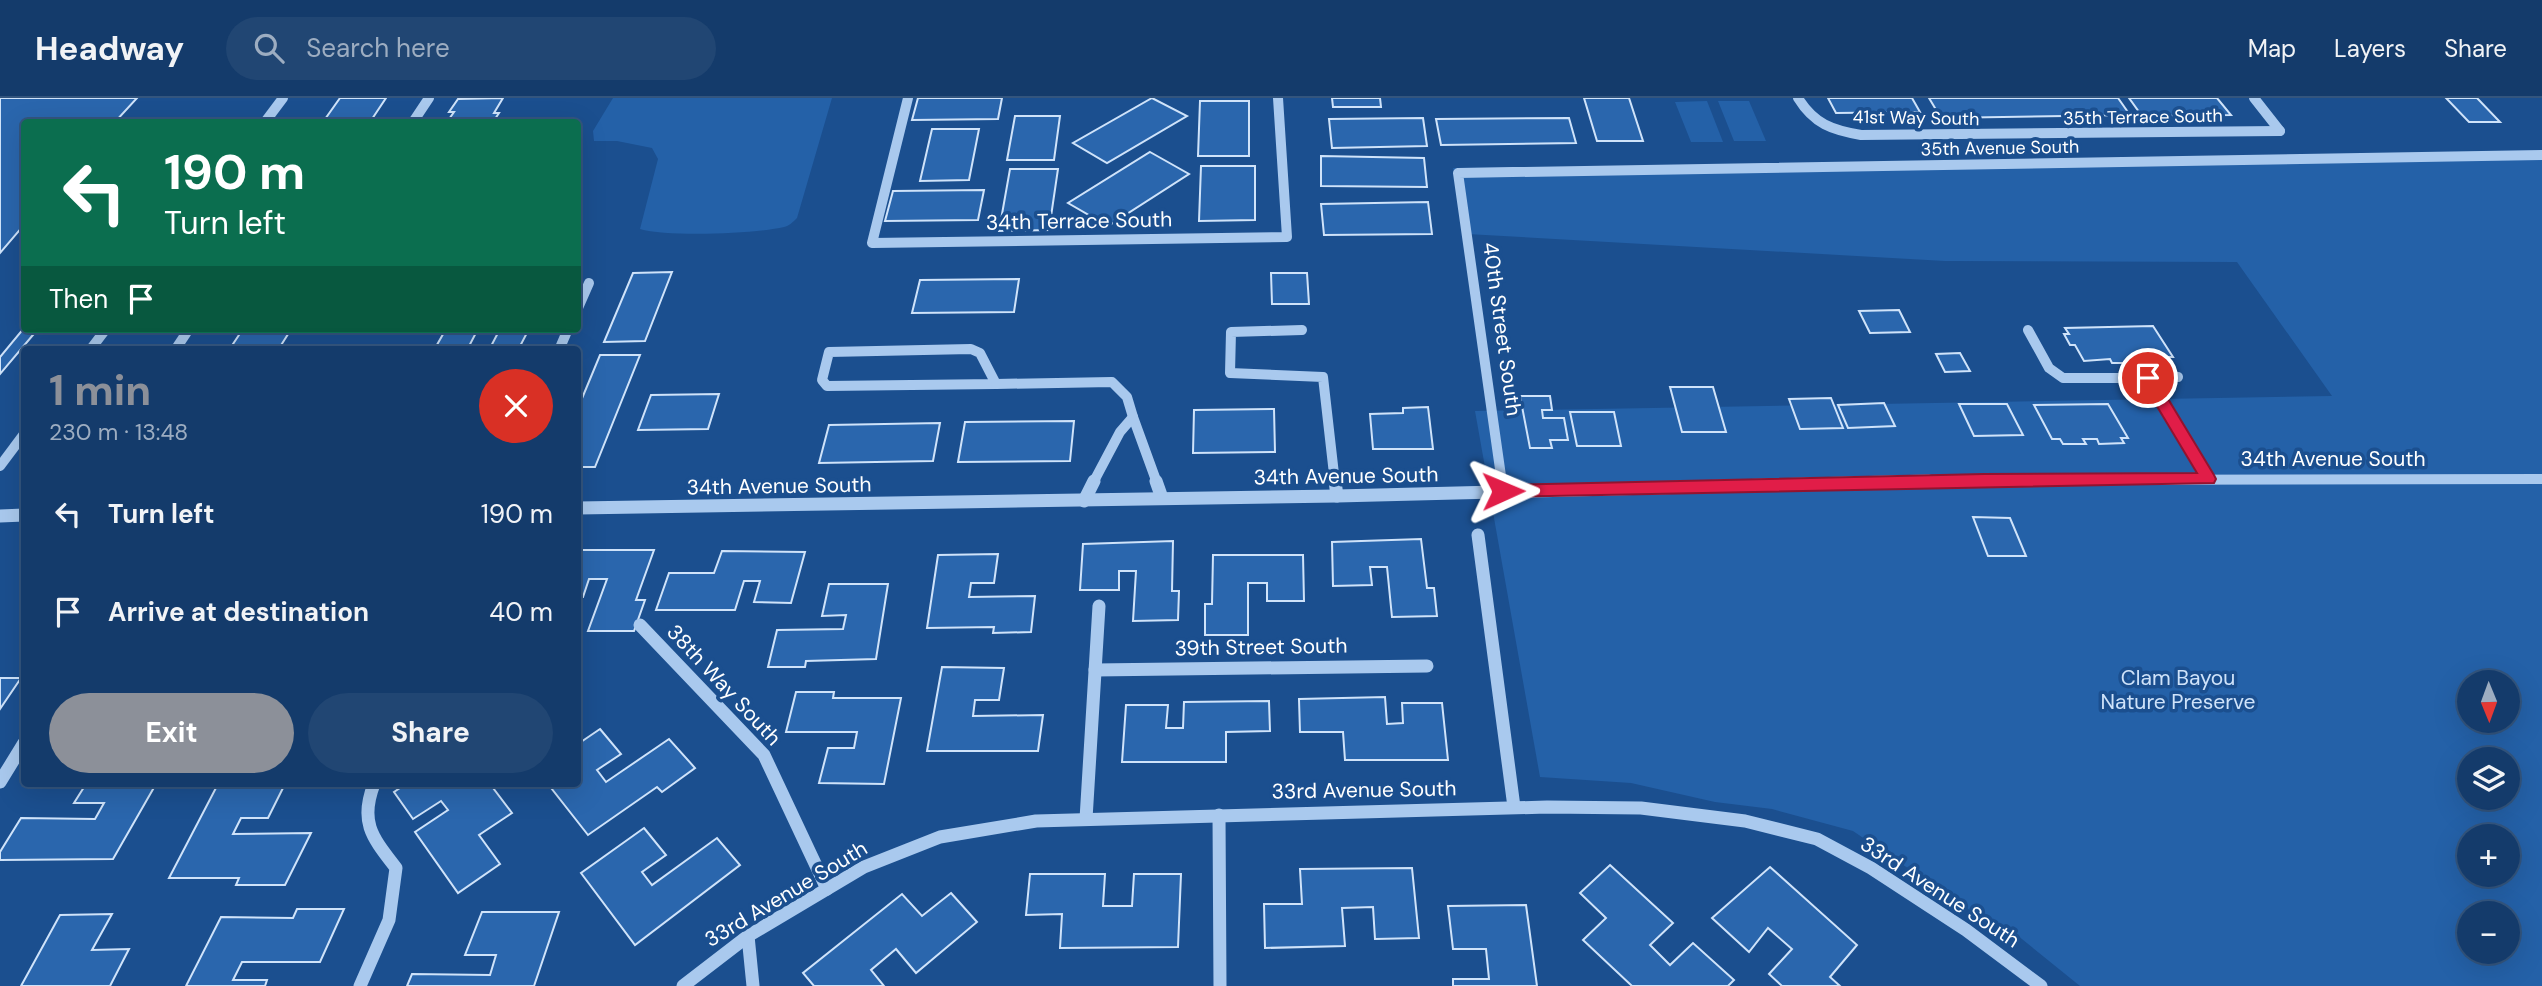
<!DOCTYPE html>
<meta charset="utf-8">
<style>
body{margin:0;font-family:"DM Sans",sans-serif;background:#214673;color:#f1f3f6;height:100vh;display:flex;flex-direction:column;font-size:26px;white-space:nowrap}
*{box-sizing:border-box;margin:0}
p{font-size:23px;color:#9dadc1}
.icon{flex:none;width:38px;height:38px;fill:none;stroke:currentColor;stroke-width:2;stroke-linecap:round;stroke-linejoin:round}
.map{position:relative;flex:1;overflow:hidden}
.details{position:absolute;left:21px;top:248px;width:560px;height:441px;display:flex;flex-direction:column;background:#143b6b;border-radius:7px;box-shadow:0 7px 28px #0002,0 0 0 2px #33557e}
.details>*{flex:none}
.banner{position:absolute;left:21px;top:21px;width:560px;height:214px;border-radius:7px;box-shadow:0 7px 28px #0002,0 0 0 2px #33557e;background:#0b6e4f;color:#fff;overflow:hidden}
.needle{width:46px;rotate:179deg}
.tools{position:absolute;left:2457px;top:572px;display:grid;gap:14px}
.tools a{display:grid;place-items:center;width:63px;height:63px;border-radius:50%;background:#143b6b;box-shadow:0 7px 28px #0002,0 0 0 2px #33557e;font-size:35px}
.pin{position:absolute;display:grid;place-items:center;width:60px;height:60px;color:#fff;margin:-30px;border:4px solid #fff;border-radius:50%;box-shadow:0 2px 7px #0007}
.me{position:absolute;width:77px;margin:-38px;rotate:89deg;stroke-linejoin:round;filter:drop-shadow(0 0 5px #0008)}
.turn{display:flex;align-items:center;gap:24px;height:147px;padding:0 28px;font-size:32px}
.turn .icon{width:91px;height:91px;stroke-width:2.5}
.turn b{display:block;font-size:49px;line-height:60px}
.then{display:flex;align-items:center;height:66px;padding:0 28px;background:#0003;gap:14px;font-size:26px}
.round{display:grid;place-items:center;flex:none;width:74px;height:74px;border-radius:37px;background:#214673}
.head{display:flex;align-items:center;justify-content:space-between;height:119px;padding:0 28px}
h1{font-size:42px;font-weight:700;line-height:52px;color:#8c9099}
.cta{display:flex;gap:14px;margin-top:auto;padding:14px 28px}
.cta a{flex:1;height:80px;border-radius:42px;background:#8c9099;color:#fff;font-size:28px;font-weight:700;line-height:80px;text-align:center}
.cta a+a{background:#214673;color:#f1f3f6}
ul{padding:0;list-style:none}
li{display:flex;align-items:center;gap:21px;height:98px;padding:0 28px}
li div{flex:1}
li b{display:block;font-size:26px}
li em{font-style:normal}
header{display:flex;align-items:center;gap:42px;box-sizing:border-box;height:98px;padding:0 35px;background:#143b6b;border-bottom:2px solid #33557e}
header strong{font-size:33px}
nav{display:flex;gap:38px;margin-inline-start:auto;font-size:24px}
.search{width:490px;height:63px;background:#214673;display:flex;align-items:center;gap:18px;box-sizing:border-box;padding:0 24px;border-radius:38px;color:#9dadc1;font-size:26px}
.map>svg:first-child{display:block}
.green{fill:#2461a8;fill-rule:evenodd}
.building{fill:#2a66ad;stroke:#cfe3fa;stroke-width:2}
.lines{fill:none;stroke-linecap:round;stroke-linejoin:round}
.minor-far1{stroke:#a9c9ee;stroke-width:10}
.minor{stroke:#a9c9ee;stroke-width:13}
.route{fill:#e11d48;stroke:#92132f;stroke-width:2}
.labels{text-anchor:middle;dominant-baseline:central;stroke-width:7;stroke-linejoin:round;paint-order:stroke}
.far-street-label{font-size:18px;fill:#fff;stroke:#1b4f8f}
.street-label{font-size:21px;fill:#fff;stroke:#1b4f8f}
.park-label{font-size:21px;fill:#cfe3fa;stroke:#1b4f8f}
</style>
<header>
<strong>Headway</strong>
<div class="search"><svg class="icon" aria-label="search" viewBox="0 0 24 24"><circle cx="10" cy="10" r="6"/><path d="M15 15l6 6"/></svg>Search here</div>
<nav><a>Map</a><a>Layers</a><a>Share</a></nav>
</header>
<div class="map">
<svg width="2542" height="888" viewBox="0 0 2542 888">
<rect width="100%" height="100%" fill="#1b4f8f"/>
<g class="green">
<path d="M 613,0 L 832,0 L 797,120 C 793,124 789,128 784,129 C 755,136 667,139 640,131 L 658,61 L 652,50 L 617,43 L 594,43 L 593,33 Z"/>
<polygon points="1707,3 1723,44 1691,44 1675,4"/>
<polygon points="1718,3 1749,3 1766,43 1734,43"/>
<path d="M 2542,61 L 2542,888 L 2080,888 L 2017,837 L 1992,827 L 1853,733 L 1772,711 L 1715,704 L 1631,685 L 1540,679 L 1475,313 L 2332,298 L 2237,164 L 1945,163 L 1467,136 L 1453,70 ZM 2469,584 L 2508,584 L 2508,623 L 2469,623 ZM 2469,662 L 2508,662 L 2508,700 L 2469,700 ZM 2469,738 L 2508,738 L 2508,777 L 2469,777 ZM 2469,816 L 2508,816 L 2508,854 L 2469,854 Z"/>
</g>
<g class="building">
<polygon points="0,0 137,0 115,24 24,24 24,127 0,155"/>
<polygon points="340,0 386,0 370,24 323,24"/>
<polygon points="503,0 494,15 499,15 493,24 447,24 454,14 449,14 458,1"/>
<polygon points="918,0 1002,0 998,21 912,22"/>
<polygon points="1152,0 1187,18 1107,65 1073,45"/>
<polygon points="1332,0 1380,0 1381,9 1333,9"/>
<polygon points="1584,0 1629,0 1643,43 1597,43"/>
<polygon points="1828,0 1912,0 1920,14 1836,15"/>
<polygon points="1929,0 2118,0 2130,17 1941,20"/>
<polygon points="2129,0 2217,0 2231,17 2142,18"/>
<polygon points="2446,0 2477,0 2500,24 2469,24"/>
<polygon points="1200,3 1249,3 1249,58 1198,58"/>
<polygon points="1015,18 1060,18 1054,62 1007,62"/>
<polygon points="1423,20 1427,48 1332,50 1329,21"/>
<polygon points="1569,20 1576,45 1441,47 1436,21"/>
<polygon points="932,31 979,31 969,82 920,83"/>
<polygon points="1150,54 1189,76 1108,128 1068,105"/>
<polygon points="1321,58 1424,60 1427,89 1321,88"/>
<polygon points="1201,68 1255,68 1255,122 1199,123"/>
<polygon points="1010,71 1058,71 1049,132 999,133"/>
<polygon points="984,92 978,122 885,123 893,93"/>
<polygon points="1428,104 1432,136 1324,137 1321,106"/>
<polygon points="672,174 645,243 604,244 633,175"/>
<polygon points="1271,175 1307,175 1309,206 1272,206"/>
<polygon points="1019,181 1014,214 912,215 920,182"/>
<polygon points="1899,212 1910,234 1870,235 1859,213"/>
<polygon points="2153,228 2173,259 2166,259 2169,264 2148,264 2145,260 2129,260 2132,265 2112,265 2110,261 2084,263 2075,247 2070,247 2064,236 2069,236 2065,230"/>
<polygon points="24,230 38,231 0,276 0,259"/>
<polygon points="243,231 274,231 272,233 290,233 278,252 229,252"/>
<polygon points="446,231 478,231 467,252 434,252"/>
<polygon points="500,231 529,231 518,252 489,252"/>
<polygon points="1960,255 1970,273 1945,274 1936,256"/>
<polygon points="600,257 640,257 595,369 578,369 578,310"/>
<polygon points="1670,289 1713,289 1726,334 1682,334"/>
<polygon points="719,296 708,331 638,332 651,297"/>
<polygon points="1520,298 1550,298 1552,312 1542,312 1543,320 1564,320 1568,342 1550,342 1552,350 1530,350"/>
<polygon points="1831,300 1843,330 1800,331 1789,301"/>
<polygon points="1884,305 1895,328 1848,330 1838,307"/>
<polygon points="1959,306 2007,306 2023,337 1974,338"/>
<polygon points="2108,306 2128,340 2121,340 2124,345 2099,346 2097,341 2083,341 2086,346 2063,346 2060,341 2052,341 2034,307"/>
<polygon points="1428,309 1433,351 1373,351 1370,316 1403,315 1403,310"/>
<polygon points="1274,311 1275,354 1193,355 1194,312"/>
<polygon points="1570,314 1614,314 1621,348 1577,348"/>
<polygon points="1074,323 1070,363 958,364 965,324"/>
<polygon points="940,325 933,363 819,365 829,327"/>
<polygon points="1973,419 2010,420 2026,458 1988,458"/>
<polygon points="1421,441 1427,490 1434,490 1437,518 1392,519 1387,469 1370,469 1372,487 1333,488 1332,444"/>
<polygon points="1173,443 1172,493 1179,493 1178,522 1133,523 1136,473 1119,473 1119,492 1080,492 1083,446"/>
<polygon points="578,452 654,452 636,502 645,502 634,533 588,533 607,481 589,481 583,499 578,499"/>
<polygon points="722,453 805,454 791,505 754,504 760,483 744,483 735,512 656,512 669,475 714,475"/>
<polygon points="998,456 994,485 971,485 969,499 1035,498 1031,534 993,535 994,529 927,530 938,457"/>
<polygon points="1213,457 1303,457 1304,503 1267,503 1267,485 1248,485 1248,537 1205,537 1205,506 1212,506"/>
<polygon points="829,486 888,486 876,561 806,563 805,569 768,569 777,532 843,531 846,517 822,518"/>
<polygon points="942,569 1004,570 999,602 975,602 973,618 1043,617 1038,653 927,653"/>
<polygon points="0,580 21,580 0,611"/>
<polygon points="796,594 834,594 833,600 901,600 884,686 819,685 828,650 854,650 857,634 786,634"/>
<polygon points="1385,599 1387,626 1403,625 1402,605 1442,605 1448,662 1345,662 1343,634 1300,634 1299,601"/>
<polygon points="1269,603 1270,633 1226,634 1226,664 1122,664 1126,607 1168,607 1166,630 1183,630 1184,604"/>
<polygon points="600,631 621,656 597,672 606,684 669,641 695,670 662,694 657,689 588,737 548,686 578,686 578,646"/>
<polygon points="86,686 156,686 113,761 0,762 0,754 21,720 95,721 104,705 74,705"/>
<polygon points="218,686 285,686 268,720 241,720 233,736 311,735 285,787 236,787 239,780 169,780"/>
<polygon points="406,686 490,686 512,715 479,737 500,766 458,795 415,734 448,712 441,703 413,721 394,694"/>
<polygon points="644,730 666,757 642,774 652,787 717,740 740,767 635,847 581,775"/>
<polygon points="1610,767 1673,825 1650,847 1670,867 1693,845 1734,882 1728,888 1632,888 1583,842 1606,820 1580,795"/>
<polygon points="1770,769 1857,847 1830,879 1840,888 1782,888 1769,876 1792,851 1768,830 1749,854 1712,820"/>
<polygon points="1412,770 1419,840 1375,841 1373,809 1342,810 1345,848 1265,850 1264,806 1302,806 1300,771"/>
<polygon points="1030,776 1105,776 1103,808 1132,808 1134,776 1181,776 1178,849 1060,850 1062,816 1026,817"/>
<polygon points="951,795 977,824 916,875 896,851 871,872 884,888 814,888 803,875 902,796 922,818"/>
<polygon points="1526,807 1537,888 1453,888 1453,881 1489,881 1486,851 1453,851 1448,808"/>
<polygon points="297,811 344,811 320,864 242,864 233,882 267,882 265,888 186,888 221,819 293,820"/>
<polygon points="482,814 559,814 534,888 407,888 412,876 490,877 496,857 465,857"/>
<polygon points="112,816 92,852 129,851 110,888 21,888 60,817"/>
</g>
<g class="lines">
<g class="minor-far1">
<polyline points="908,0 872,145 1287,139 1278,0"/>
<path d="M 1798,0 C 1814,26 1832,32 1861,37 L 2280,33"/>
<polyline points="2254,0 2280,33"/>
<polyline points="265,24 283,0"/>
<polyline points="413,24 429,0"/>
<polyline points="578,210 589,185"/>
<polyline points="1302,232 1231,234 1230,275 1323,279 1335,385"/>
<polyline points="2028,232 2049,270 2063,280 2148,280"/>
<polygon points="971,251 980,255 996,286 827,288 822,282 829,254"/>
<polyline points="90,252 106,231"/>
<polyline points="175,252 189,231"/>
<polyline points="559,252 568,231"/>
<polyline points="2178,279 2148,280 2208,381"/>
<polyline points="996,286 1112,284 1127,299 1133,319"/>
<polyline points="0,368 24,336"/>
<polyline points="1093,385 1120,334 1133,319 1157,385"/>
<polyline points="1502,385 1458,75 2542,57"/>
<polyline points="1858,385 1984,382 2542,381"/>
</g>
<g class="minor">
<polyline points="1156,383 1162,400"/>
<polyline points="1335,383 1337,398"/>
<polyline points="1502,383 1503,393"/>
<polyline points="1084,403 1094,383"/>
<polyline points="578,410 1337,398 1929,383"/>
<polyline points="0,418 24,417"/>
<polyline points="1478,437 1514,709"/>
<polyline points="640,527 764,657 827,791"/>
<polyline points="1095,572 1427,568"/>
<polyline points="0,684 24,645"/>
<polyline points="1219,717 1220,888"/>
<polyline points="1086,721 1099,508"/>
<polyline points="748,838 753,888"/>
<path d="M 360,888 L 389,822 L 396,770 C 373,740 359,725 374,686"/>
<polyline points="683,888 748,838 864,769 940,739 1036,723 1547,709 1641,710 1745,723 1817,741 1871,770 1966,832 2041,888"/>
</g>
</g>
<polygon class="route" points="2148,275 2153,276 2214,377 2216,381 2214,385 1503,399 1495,393 1503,387 1984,376 2197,375 2140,280"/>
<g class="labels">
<g class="far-street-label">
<text transform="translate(2143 19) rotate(-1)">35th Terrace South</text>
<text transform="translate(1916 20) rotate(1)">41st Way South</text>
<text transform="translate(2000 50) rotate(-1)">35th Avenue South</text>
</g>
<g class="street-label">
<text transform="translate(1079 123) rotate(-1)">34th Terrace South</text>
<text transform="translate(1502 231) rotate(82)">40th Street South</text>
<text x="2333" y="361">34th Avenue South</text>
<text transform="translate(1346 378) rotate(-1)">34th Avenue South</text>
<text transform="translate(779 388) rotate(-1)">34th Avenue South</text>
<text transform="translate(1261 549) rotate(-1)">39th Street South</text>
<text transform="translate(724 587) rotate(47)">38th Way South</text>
<text transform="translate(1364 692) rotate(-1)">33rd Avenue South</text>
<text transform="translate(1940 794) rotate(33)">33rd Avenue South</text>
<text transform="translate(786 796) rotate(-31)">33rd Avenue South</text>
</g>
<g class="park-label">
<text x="2178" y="580">Clam Bayou<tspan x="2178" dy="24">Nature Preserve</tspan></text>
</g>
</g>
</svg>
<div class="tools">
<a><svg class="needle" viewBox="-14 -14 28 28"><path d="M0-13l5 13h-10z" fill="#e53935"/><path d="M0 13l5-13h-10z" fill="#9dadc1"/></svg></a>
<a><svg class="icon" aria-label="layers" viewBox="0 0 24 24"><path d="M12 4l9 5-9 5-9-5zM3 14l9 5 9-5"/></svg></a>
<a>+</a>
<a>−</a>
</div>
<div class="pin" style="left:2148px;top:280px;background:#d93025"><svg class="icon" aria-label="arrive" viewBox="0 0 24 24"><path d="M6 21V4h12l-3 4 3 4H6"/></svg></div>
<svg class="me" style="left:1503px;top:393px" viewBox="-20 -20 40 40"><path d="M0-17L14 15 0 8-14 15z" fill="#e11d48" stroke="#fff" stroke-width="4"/></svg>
<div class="banner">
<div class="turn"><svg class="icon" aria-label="left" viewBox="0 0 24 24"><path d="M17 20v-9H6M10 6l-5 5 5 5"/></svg><div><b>190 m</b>Turn left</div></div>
<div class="then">Then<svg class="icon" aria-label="arrive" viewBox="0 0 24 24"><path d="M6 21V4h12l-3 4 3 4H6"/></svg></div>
</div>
<section class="details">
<div class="head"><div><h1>1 min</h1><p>230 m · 13:48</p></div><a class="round" style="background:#d93025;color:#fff"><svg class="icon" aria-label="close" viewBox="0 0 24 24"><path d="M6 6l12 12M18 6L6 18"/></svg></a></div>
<ul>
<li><svg class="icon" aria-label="left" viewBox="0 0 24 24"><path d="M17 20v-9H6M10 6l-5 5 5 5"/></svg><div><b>Turn left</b></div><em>190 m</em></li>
<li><svg class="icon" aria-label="arrive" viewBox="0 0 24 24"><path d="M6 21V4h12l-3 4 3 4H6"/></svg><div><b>Arrive at destination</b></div><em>40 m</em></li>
</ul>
<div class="cta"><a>Exit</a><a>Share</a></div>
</section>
</div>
